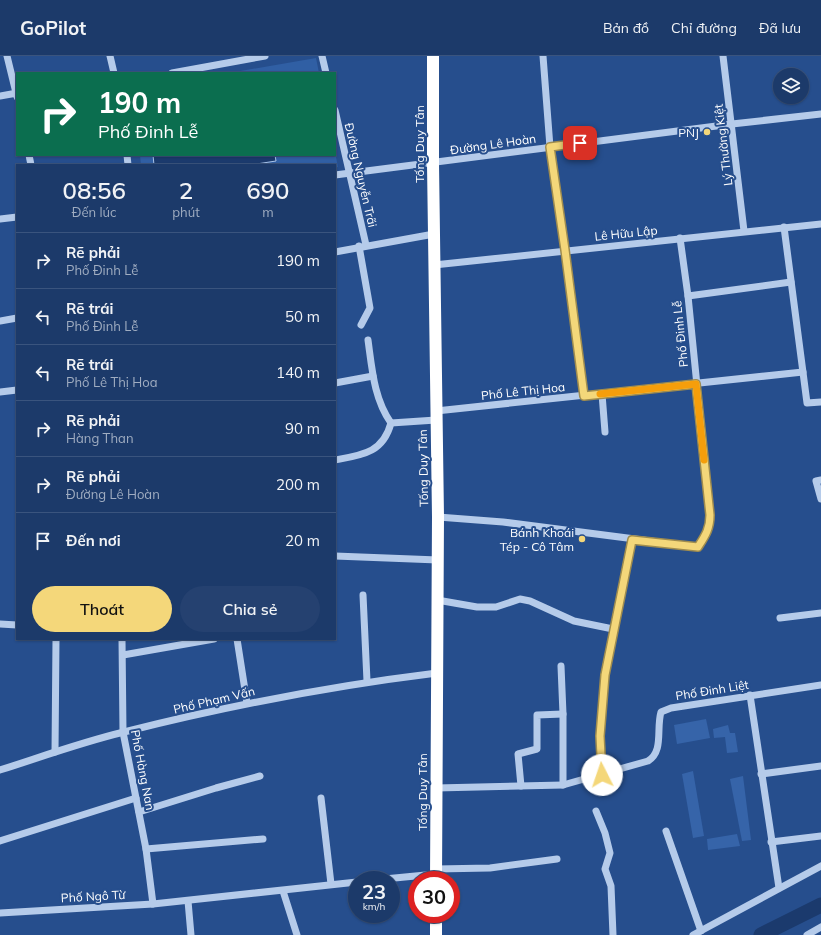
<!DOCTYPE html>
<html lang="vi">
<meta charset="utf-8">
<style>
body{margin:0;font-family:Mulish,sans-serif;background:#254170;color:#f1f3f6;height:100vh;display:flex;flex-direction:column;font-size:15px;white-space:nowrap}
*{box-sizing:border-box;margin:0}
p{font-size:13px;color:#a0adc1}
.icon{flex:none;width:22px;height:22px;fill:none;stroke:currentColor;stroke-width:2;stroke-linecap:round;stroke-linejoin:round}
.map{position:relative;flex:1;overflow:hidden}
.side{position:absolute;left:16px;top:108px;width:320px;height:476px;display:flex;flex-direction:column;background:#1c3a6a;border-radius:0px;box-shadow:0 1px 3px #0004,0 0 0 1px #3a547e}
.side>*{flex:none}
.hud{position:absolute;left:16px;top:16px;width:320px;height:84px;border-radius:0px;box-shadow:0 1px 3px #0004,0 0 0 1px #3a547e;background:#0b6e4f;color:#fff;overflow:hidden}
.fabs{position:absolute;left:773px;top:12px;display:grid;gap:8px}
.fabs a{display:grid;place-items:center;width:36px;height:36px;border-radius:50%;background:#1c3a6a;box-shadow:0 1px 3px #0004,0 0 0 1px #3a547e;font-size:20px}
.speed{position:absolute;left:348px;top:815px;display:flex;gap:8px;font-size:20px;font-weight:700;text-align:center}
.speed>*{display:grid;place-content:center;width:52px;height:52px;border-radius:50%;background:#1c3a6a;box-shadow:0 1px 3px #0004,0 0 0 1px #3a547e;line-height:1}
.speed small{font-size:10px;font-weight:400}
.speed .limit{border:6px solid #d22;background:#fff;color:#111}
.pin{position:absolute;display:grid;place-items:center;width:34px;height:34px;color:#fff;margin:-17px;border-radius:8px;box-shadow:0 2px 6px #0006}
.me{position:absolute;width:44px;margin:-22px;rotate:356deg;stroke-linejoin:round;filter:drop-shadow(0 0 3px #0008)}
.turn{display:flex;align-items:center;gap:14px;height:84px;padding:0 16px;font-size:18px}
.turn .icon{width:52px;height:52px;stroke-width:2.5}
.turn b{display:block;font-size:28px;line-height:34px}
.eta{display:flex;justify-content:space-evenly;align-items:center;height:68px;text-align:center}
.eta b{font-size:24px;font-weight:600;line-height:28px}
.primary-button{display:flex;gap:8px;margin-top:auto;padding:8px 16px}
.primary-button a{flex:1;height:46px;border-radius:24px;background:#f4d77a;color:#111;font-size:16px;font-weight:600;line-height:46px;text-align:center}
.primary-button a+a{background:#254170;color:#f1f3f6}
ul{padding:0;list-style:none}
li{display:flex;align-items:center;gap:12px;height:56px;padding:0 16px;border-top:1px solid #3a547e}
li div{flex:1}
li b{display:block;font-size:15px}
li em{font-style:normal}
header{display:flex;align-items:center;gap:24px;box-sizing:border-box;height:56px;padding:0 20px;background:#1c3a6a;border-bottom:1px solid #3a547e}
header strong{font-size:19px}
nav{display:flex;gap:22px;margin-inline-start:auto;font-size:14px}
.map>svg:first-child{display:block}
.green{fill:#305fa4}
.water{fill:#1b3a6d;stroke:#aac5eb}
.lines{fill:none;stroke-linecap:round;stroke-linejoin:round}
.river{stroke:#1b3a6d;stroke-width:15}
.building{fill:#3664a9}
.minor{stroke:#b5cbea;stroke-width:7}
.highway{stroke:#fff;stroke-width:12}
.route-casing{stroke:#9f8c4f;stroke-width:10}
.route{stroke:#f4d77a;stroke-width:7}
.slow{stroke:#f59e0b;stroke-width:7}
.poi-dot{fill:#f4d77a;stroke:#264e8d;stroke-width:1.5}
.labels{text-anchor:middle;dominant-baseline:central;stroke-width:4;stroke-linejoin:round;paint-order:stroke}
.poi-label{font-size:12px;fill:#fff;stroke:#264e8d;text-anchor:end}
.street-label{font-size:12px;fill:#fff;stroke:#264e8d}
</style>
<header>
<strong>GoPilot</strong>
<nav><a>Bản đồ</a><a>Chỉ đường</a><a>Đã lưu</a></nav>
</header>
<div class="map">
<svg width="821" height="879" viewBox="0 0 821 879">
<rect width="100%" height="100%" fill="#264e8d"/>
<g class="green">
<polygon points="316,2 319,17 229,17"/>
<polygon points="335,96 338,111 335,112 335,109 141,109 140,99 335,99"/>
</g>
<polygon class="water" points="153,99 275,99 276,105 250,109 154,109"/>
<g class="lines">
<polyline class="river" points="761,879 821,849"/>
</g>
<g class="building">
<polygon points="706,663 710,682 677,688 674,669"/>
<polygon points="728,669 730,677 735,677 738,696 727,697 725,681 714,682 713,673"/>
<polygon points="693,715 704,780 693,782 682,718"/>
<polygon points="743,720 751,784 742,785 730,723"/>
<polygon points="737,778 740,790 708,794 707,783"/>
</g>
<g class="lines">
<g class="minor">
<polyline points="7,0 17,41"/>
<polyline points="110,0 114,17"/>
<polyline points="322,0 326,17"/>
<polyline points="543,0 550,91 565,195 584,339"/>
<polyline points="723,0 744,175"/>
<polyline points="172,17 265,0"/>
<polyline points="0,40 17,37"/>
<polyline points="335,54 366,189"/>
<polyline points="29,99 31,109"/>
<polyline points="127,99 128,109"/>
<polyline points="335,119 732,68 821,58"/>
<polyline points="0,163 17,161"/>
<polyline points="784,171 807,347 821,346"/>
<polyline points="359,190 370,252 361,269"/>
<polyline points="335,196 434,178"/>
<polyline points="434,209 821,168"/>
<polyline points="688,240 791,226"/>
<polyline points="0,265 17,262"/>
<path d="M 368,284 C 372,313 374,343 391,367"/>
<polyline points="335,327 373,320"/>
<polyline points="0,336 17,334"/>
<polyline points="602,338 605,376"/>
<polyline points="436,355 803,316"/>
<polyline points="391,367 436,364"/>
<path d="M 335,404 C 362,399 383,397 391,367"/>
<polyline points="821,424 816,425 821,443"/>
<path d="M 438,461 L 503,466 L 697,491 C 705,480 710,473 710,459 L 688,240 L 680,182"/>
<polyline points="335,500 438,504"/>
<polyline points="363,539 367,625"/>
<polyline points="437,544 477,551 496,551 520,543 530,545 574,565 613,573"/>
<polyline points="780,562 821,557"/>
<polyline points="0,568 17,569"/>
<polyline points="122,583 123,676 146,793 153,848"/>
<polyline points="237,583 247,647"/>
<polyline points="123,599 214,583"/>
<polyline points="561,610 563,658 563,729"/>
<polyline points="750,639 779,832"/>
<polyline points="55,696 56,583"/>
<path d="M 0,714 C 41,701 82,686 124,676 C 227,650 331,630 437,617"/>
<polyline points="761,718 821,710"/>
<polyline points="602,719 600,680 605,619 632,484"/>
<polyline points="521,730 518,698 537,693 537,659 563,658"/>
<path d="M 436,732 L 563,729 L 648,705 C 664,695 656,673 661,656 L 671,652 L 821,629"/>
<polyline points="321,742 331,828"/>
<polyline points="596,755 605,777 610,797 605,813 611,830 613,879"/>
<polyline points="139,756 216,732 260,720"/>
<polyline points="666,775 701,875"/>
<polyline points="0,785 136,742"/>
<polyline points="771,786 821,780"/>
<polyline points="146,793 263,783"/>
<polyline points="436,813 490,812 557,803"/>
<polyline points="374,824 436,818"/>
<polyline points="283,835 297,879"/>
<polyline points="188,845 191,879"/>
<polyline points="0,857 153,848 357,826"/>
<polyline points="693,879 821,810"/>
<polyline points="807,879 821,871"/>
</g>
<g class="highway">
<polyline points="433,0 433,108 438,461 436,824"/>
<polyline points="436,879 436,858"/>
</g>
</g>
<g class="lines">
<defs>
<path id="route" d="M 580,87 L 550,91 L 565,194 L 584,340 L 696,328 L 710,459 C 710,473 705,480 698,491 L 632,484 L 605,619 L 600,680 L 602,719"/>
</defs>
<use href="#route" class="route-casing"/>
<use href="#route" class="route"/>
<polyline class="slow" points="600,338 696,328 704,404"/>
</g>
<g class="poi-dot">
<circle cx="707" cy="76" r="4"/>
<circle cx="582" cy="483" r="4"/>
</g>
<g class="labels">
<g class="poi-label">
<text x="699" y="76">PNJ</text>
<text x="574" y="476">Bánh Khoái<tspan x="574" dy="14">Tép - Cô Tâm</tspan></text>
</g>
<g class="street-label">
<text transform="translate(419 88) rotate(-90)">Tống Duy Tân</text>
<text transform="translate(493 88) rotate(-8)">Đường Lê Hoàn</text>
<text transform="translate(723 89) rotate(-97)">Lý Thường Kiệt</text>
<text transform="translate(361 119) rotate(77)">Đường Nguyễn Trãi</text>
<text transform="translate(626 177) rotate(-6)">Lê Hữu Lập</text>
<text transform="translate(680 278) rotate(-96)">Phố Đinh Lễ</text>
<text transform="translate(523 335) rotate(-6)">Phố Lê Thị Hoa</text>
<text transform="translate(423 412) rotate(-91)">Tống Duy Tân</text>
<text transform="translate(712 634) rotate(-9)">Phố Đinh Liệt</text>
<text transform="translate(214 644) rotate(-13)">Phố Phạm Vấn</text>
<text transform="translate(143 714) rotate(79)">Phố Hàng Nan</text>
<text transform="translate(422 736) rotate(-90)">Tống Duy Tân</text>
<text transform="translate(93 840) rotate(-3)">Phố Ngô Từ</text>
</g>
</g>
</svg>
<div class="fabs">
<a><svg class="icon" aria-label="layers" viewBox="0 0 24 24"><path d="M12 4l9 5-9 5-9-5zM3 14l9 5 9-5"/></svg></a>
</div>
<div class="speed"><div>23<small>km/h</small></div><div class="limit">30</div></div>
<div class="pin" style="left:580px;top:87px;background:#d93025"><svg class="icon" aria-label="arrive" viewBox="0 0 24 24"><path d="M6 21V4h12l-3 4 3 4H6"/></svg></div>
<svg class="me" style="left:602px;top:719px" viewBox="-20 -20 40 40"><circle r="19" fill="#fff"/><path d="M0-13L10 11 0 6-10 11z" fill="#f4d77a"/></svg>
<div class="hud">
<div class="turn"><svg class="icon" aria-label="right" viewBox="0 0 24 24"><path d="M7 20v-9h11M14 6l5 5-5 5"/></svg><div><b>190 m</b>Phố Đinh Lễ</div></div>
</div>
<section class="side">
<div class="eta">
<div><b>08:56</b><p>Đến lúc</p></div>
<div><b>2</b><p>phút</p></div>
<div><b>690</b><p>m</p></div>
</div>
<ul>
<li><svg class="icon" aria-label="right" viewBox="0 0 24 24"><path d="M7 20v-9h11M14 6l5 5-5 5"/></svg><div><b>Rẽ phải</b><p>Phố Đinh Lễ</p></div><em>190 m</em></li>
<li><svg class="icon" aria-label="left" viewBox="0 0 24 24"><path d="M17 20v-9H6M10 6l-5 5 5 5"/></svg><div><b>Rẽ trái</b><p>Phố Đinh Lễ</p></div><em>50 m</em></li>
<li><svg class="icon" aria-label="left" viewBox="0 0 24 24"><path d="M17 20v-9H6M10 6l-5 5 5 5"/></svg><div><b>Rẽ trái</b><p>Phố Lê Thị Hoa</p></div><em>140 m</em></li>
<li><svg class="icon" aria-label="right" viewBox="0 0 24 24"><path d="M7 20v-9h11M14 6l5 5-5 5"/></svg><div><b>Rẽ phải</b><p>Hàng Than</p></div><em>90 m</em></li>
<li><svg class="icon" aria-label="right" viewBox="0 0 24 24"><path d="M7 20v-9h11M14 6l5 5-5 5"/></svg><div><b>Rẽ phải</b><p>Đường Lê Hoàn</p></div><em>200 m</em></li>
<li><svg class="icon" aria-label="arrive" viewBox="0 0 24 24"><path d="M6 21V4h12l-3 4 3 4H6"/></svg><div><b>Đến nơi</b></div><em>20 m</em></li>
</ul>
<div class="primary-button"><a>Thoát</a><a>Chia sẻ</a></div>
</section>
</div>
